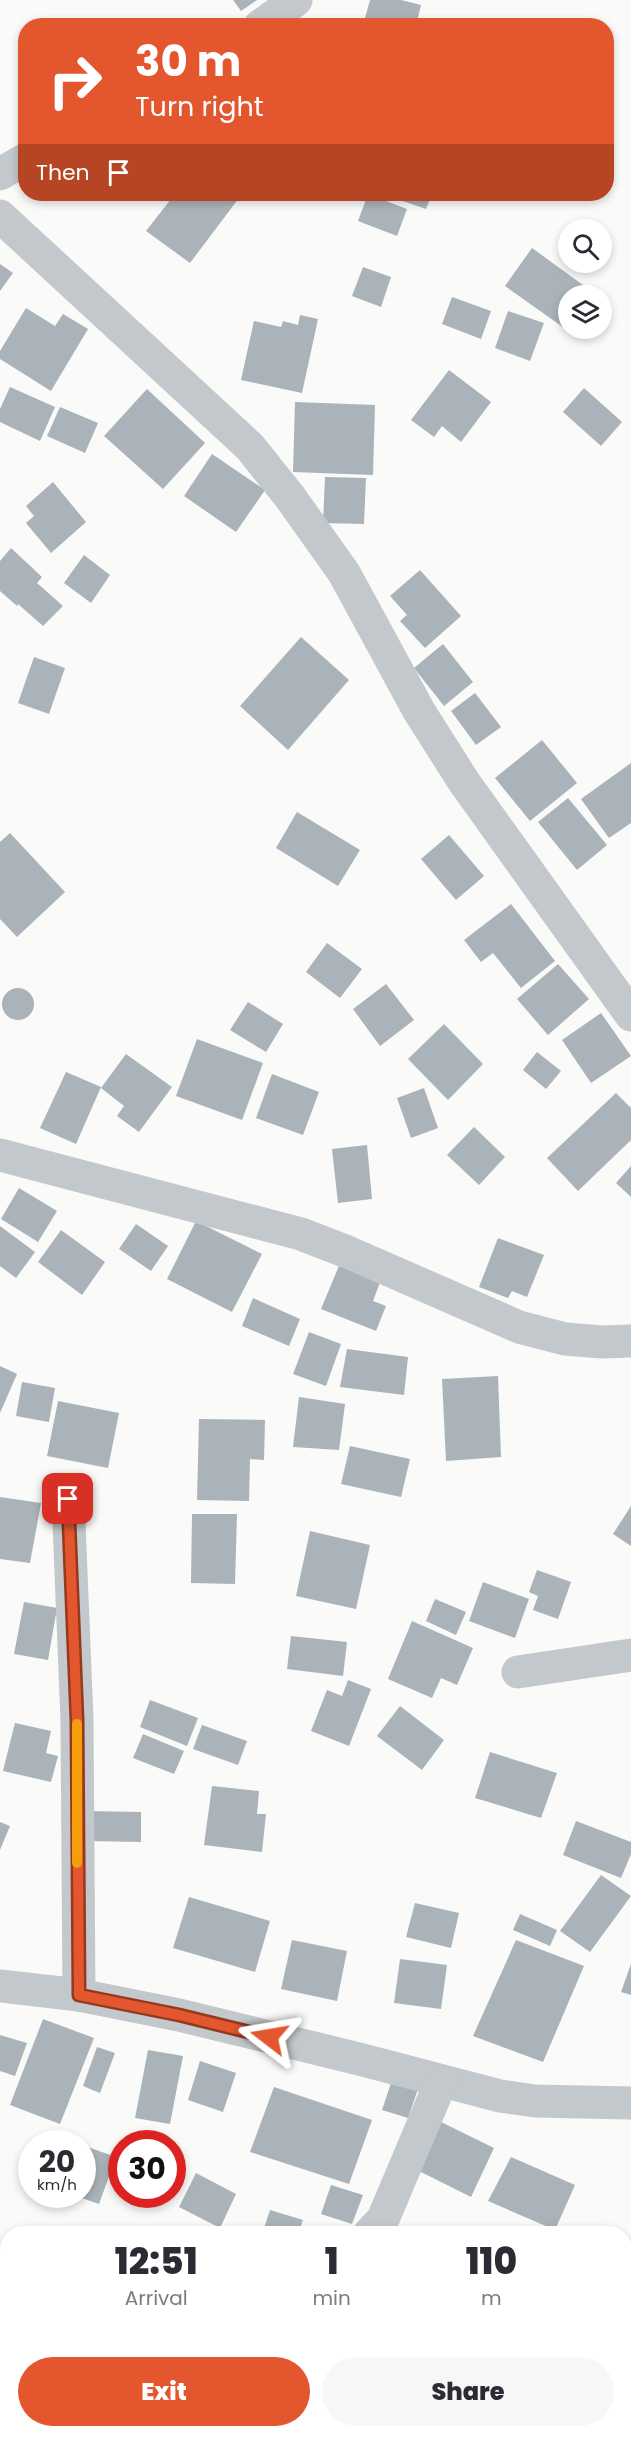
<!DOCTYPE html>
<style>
body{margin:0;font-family:Poppins,sans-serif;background:#f7f7f7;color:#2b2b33;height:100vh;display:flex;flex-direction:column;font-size:22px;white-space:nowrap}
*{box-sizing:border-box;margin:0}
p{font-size:20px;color:#7c7c81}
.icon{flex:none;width:33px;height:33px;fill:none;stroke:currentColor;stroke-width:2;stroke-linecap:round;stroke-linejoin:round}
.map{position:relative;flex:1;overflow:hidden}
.details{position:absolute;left:0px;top:2226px;width:632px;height:212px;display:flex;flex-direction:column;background:#fff;border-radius:24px 24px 0 0;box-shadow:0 3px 9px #0003}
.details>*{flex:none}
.banner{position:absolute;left:18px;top:18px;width:596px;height:183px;border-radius:24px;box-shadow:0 3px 9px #0003;background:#e4572e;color:#fff;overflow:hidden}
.fabs{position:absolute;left:558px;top:219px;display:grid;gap:12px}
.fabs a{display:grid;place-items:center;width:54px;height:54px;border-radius:50%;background:#fff;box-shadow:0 3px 9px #0003;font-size:30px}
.speed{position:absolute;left:18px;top:2130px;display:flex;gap:12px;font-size:30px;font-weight:700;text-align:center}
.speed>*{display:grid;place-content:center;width:78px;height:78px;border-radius:50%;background:#fff;box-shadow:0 3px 9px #0003;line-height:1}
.speed small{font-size:15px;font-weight:400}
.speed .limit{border:9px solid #d22;background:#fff;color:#111}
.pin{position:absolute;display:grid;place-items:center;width:51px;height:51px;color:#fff;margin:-26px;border-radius:12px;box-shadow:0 3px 9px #0006}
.me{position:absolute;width:66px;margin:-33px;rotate:284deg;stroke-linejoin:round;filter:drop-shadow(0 0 4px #0008)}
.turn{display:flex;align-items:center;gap:21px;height:126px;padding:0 18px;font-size:27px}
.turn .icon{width:78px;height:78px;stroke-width:2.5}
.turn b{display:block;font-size:42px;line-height:51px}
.then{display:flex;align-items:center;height:57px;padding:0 18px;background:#0003;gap:12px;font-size:22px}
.eta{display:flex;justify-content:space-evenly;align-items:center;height:102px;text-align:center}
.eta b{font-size:36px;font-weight:800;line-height:42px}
.primary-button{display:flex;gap:12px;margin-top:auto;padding:12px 18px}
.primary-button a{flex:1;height:69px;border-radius:36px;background:#e4572e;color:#fff;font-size:24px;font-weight:800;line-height:69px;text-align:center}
.primary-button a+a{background:#f7f7f7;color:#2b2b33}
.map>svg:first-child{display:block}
.building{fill:#aab3b9}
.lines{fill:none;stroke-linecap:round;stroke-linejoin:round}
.minor{stroke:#c3c8cc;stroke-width:33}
.route-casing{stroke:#94391e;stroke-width:15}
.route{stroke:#e4572e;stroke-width:10}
.slow{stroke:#f59e0b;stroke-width:10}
</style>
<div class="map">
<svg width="631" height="2437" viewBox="0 0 631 2437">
<rect width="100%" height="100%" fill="#fafaf8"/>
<g class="building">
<polygon points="233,0 257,0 241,11"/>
<polygon points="370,0 401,0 421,5 416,26 376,26 377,20 365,18"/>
<polygon points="175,194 242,194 190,263 146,231"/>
<polygon points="368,194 407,209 397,236 358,221"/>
<polygon points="392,194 432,194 426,209 391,197"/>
<polygon points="532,248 594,293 592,296 568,296 568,327 567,330 505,286"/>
<polygon points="0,264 13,273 0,291"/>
<polygon points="363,267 391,277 381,307 352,296"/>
<polygon points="452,297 491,311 481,339 442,324"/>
<polygon points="26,308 55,326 63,314 88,329 51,391 0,359 0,351"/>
<polygon points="508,311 544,323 530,361 495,348"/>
<polygon points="300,315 318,319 302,393 241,380 254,321 281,327 283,321 298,325"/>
<polygon points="449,370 491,402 461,442 442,426 434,437 411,420"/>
<polygon points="10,387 55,407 40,441 0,422 0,409"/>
<polygon points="584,388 622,422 601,446 563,412"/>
<polygon points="147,389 205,443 163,489 104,436"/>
<polygon points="295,402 375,405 373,475 293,472"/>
<polygon points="60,407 98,423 85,453 47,436"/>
<polygon points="212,454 265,490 236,532 184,496"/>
<polygon points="325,477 366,478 364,524 323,523"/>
<polygon points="53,482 86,522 51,553 26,523 34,516 26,506"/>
<polygon points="11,548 42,577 37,583 63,606 43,626 18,604 17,606 0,591 0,561"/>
<polygon points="84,555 110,575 91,603 64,583"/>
<polygon points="420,570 461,616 425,648 400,621 407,615 390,596"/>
<polygon points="301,637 349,680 288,750 240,706"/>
<polygon points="443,644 473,682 444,706 414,668"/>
<polygon points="34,657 65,668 49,714 18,703"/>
<polygon points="475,693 501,727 476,745 451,711"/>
<polygon points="542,740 577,783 530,821 495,778"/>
<polygon points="631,763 631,823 609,838 581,799"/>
<polygon points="568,798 607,845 577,870 538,822"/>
<polygon points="297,812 360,850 338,886 276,848"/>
<polygon points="10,833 65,892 17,937 0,919 0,842"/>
<polygon points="449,835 484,876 456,900 421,859"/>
<polygon points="511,904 555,961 521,988 493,953 481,962 464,940"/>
<polygon points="327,943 362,969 340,998 306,972"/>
<polygon points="558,964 589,999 548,1035 517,999"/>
<polygon points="386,984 414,1020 380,1046 353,1009"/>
<circle cx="18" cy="1004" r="16"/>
<polygon points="248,1002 283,1024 266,1052 230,1030"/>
<polygon points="601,1013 631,1056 591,1083 562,1040"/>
<polygon points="444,1024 483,1064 448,1100 408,1059"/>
<polygon points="197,1039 263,1063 242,1120 176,1096"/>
<polygon points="537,1052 561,1071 546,1089 523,1070"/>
<polygon points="126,1054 172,1087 139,1132 117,1116 124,1106 101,1088"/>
<polygon points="66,1072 101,1087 76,1144 40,1128"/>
<polygon points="272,1074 319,1092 303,1135 256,1118"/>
<polygon points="424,1088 438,1128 411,1138 397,1098"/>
<polygon points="616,1093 631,1108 631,1140 578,1191 547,1158"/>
<polygon points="474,1127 505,1157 479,1185 447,1155"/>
<polygon points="367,1145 372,1199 338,1203 332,1149"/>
<polygon points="631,1166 631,1197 616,1183"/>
<polygon points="19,1188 57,1211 38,1242 1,1219"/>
<polygon points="196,1221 262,1254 232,1312 167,1279"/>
<polygon points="136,1224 168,1246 151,1271 119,1249"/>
<polygon points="0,1226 35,1252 16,1278 0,1266"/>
<polygon points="61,1230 105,1262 82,1295 38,1262"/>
<polygon points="498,1238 544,1255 527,1297 512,1291 508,1298 479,1287"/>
<polygon points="341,1261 382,1277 373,1301 386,1306 376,1331 321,1309"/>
<polygon points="253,1298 300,1319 289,1346 242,1326"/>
<polygon points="309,1332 341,1344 326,1386 293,1374"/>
<polygon points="347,1349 408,1357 404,1395 340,1387"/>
<polygon points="0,1366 17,1374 0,1413"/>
<polygon points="498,1376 501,1457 446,1461 442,1379"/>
<polygon points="22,1382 55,1388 49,1422 16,1416"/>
<polygon points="299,1397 345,1404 339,1450 293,1447"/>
<polygon points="58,1401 119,1413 108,1468 47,1456"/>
<polygon points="199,1419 265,1420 264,1460 250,1459 249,1501 197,1500"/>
<polygon points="350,1446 410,1459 401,1497 341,1484"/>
<polygon points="0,1497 41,1503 30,1563 0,1559"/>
<polygon points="631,1506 631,1546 613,1534"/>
<polygon points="192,1514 237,1514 235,1584 191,1583"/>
<polygon points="310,1531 370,1545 356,1609 296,1596"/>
<polygon points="537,1570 571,1582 558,1619 533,1610 538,1596 529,1592"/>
<polygon points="483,1582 529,1599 515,1638 469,1621"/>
<polygon points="435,1599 466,1612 456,1635 426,1621"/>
<polygon points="24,1602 57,1608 48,1660 14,1654"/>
<polygon points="412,1621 473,1648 457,1685 441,1678 432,1698 388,1679"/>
<polygon points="291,1636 347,1642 343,1676 287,1669"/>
<polygon points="348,1680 371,1689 349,1746 311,1731 327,1690 342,1696"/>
<polygon points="150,1700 198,1718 187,1746 140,1727"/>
<polygon points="400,1706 444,1740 422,1770 377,1736"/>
<polygon points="15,1723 51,1731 46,1753 58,1756 51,1782 3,1771"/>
<polygon points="202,1725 247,1741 238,1765 193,1749"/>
<polygon points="143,1734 184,1751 174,1774 133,1758"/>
<polygon points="490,1752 557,1773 541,1818 475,1798"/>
<polygon points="212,1786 259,1791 257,1814 266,1814 262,1852 204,1845"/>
<polygon points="87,1811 141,1812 141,1842 87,1841"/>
<polygon points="576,1821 631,1842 631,1854 621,1878 563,1855"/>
<polygon points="0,1822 10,1826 0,1850"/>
<polygon points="601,1875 631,1896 590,1952 560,1931"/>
<polygon points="189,1897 270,1921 255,1972 173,1948"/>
<polygon points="415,1903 459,1913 451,1948 406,1937"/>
<polygon points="520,1914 557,1930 550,1946 513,1930"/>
<polygon points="292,1940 347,1951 337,2001 281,1989"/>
<polygon points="516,1940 584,1966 543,2062 473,2036"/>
<polygon points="400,1959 447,1965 441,2009 394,2003"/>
<polygon points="631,1964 631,1995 621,1992"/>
<polygon points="43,2019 94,2038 60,2124 10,2105"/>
<polygon points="0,2035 27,2043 15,2076 0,2071"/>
<polygon points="97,2047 115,2053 100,2093 83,2086"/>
<polygon points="148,2050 183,2056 170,2124 135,2118"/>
<polygon points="200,2061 236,2073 223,2112 188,2100"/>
<polygon points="392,2080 418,2089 408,2118 382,2110"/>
<polygon points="274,2087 372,2120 349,2184 250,2152"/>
<polygon points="439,2121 494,2148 471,2197 415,2169"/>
<polygon points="51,2133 78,2143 78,2144 47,2144"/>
<polygon points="82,2145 116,2157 99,2204 73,2195 82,2194"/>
<polygon points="511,2157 575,2185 555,2230 488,2201"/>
<polygon points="196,2173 236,2194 220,2228 179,2207"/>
<polygon points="331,2185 363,2195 352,2224 321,2214"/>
<polygon points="270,2210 303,2220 298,2234 262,2234"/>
<polygon points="631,2257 631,2301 624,2295 624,2265"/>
<polygon points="60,2430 93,2430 88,2437 70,2437"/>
<polygon points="272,2430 307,2430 319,2435 318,2437 269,2437"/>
<polygon points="357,2430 408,2430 418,2433 417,2437 354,2437"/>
<polygon points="461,2430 473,2430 480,2437 453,2437"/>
<polygon points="485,2430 528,2430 521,2437 492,2437"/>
<polygon points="551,2430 596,2430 603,2437 544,2437"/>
</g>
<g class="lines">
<g class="minor">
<polyline points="260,26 296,0"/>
<polyline points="0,174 26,159"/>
<polyline points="0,216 250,447 290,497 344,573 419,711 464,782 631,1015"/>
<polyline points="0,1155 301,1234 350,1253 519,1327 565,1339 602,1342 631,1341"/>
<polyline points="68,1499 77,1720 79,1995"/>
<polyline points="518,1672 631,1655"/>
<polyline points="0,1986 79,1995 179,2015 359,2059 500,2096 535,2101 631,2103"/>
<polyline points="369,2234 383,2219 441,2082"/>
<polyline points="0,2408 8,2401"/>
<polyline points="211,2437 212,2430"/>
</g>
</g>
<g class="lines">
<defs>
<polyline id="route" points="68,1499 77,1720 79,1995 179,2015 269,2037"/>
</defs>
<use href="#route" class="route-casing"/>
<use href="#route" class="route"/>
<polyline class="slow" points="77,1724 77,1863"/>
</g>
</svg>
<div class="fabs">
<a><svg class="icon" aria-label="search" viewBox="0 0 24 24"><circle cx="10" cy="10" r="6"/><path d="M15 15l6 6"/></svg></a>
<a><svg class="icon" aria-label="layers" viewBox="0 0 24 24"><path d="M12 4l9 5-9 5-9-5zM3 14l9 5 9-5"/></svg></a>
</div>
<div class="speed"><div>20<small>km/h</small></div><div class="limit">30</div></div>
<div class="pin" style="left:68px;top:1499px;background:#d93025"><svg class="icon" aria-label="arrive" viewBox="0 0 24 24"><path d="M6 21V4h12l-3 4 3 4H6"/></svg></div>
<svg class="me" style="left:269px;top:2037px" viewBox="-20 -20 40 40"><path d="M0-17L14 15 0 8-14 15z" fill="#e4572e" stroke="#fff" stroke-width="4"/></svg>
<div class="banner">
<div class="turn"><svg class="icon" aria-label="right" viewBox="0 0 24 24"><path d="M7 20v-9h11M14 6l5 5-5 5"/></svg><div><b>30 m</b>Turn right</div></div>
<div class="then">Then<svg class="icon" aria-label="arrive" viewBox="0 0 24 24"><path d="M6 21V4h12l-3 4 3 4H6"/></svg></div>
</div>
<section class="details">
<div class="eta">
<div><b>12:51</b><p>Arrival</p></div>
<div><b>1</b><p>min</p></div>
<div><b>110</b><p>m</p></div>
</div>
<div class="primary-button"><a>Exit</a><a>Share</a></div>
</section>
</div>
